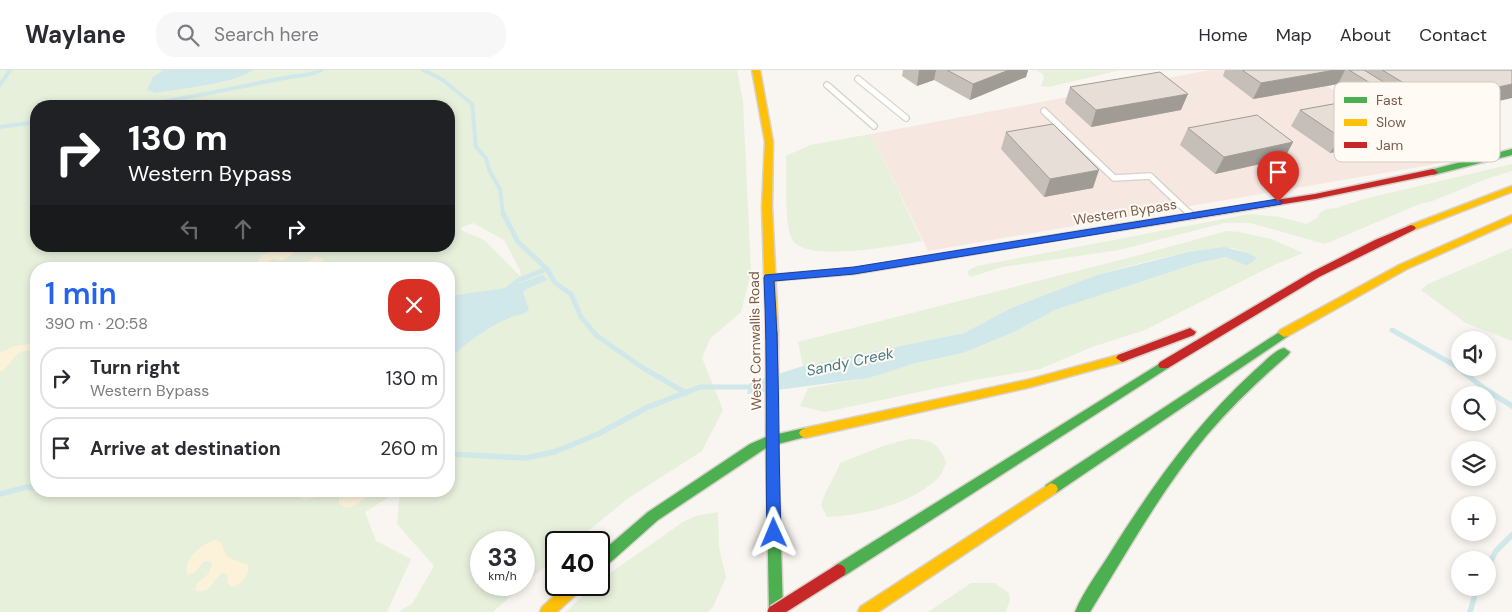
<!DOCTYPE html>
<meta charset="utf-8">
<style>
body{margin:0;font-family:"DM Sans",sans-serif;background:#f7f7f7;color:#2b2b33;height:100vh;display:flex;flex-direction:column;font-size:19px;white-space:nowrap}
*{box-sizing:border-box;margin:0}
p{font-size:16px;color:#7c7c81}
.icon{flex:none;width:28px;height:28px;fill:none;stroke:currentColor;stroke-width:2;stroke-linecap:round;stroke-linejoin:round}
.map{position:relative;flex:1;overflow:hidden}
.panel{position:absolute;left:30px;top:192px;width:425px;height:235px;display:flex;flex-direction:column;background:#fff;border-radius:20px;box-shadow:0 2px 8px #0003}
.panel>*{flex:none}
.banner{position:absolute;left:30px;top:30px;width:425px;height:152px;border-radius:20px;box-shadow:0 2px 8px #0003;background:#202124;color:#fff;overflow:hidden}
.controls{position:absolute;left:1451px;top:261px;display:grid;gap:10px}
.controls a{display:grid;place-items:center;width:45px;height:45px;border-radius:50%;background:#fff;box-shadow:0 2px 8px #0003;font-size:25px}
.speed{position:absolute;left:470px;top:461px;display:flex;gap:10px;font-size:25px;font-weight:700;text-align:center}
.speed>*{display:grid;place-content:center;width:65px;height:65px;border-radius:50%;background:#fff;box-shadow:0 2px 8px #0003;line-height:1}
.speed small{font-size:12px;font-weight:400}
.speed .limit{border:2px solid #111;border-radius:8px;background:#fff;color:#111}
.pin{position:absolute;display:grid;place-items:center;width:42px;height:42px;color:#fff;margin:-51px -21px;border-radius:50% 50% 50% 0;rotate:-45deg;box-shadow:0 0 5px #0007}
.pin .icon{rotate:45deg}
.me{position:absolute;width:55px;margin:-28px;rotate:359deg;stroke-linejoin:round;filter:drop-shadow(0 0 4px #0008)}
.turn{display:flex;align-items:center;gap:18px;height:105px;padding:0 15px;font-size:22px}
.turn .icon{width:65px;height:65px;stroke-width:2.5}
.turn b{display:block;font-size:35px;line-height:42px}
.lanes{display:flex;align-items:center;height:48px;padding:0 15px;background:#0003;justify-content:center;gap:25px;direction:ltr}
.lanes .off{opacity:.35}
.round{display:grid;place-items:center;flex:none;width:52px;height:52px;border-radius:20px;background:#f7f7f7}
.summary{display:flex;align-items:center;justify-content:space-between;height:85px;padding:0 15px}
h1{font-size:30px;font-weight:600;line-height:38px;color:#2563eb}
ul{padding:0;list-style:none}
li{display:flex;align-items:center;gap:15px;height:62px;margin:0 10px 8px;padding:0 5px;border:2px solid #e1e1e2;border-radius:20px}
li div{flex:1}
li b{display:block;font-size:19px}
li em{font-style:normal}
header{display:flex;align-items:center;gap:30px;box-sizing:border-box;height:70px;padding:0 25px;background:#fff;border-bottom:1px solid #e1e1e2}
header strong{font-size:24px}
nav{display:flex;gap:28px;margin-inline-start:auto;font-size:18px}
.search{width:350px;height:45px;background:#f7f7f7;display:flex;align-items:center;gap:12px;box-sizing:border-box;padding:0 18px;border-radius:20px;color:#7c7c81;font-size:19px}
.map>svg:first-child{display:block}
.commercial{fill:#f6e8e1}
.green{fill:#e7f0db;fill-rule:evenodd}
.sand{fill:#fbf2d9}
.water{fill:#d0e8ea}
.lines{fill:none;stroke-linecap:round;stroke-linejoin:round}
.stream-far2{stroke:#d0e8ea;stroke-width:4}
.stream-far1{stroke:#d0e8ea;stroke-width:5}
.stream{stroke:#d0e8ea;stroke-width:5.5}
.lane-far1-casing{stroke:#d7d1cb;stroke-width:8}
.lane-casing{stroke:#d7d1cb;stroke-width:9}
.fast-casing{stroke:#d9d2cb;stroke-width:3}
.slow-casing{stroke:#d9d2cb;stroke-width:3}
.jam-casing{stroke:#d9d2cb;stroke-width:3}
.lane-far1{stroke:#fefefd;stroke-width:5.5}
.lane{stroke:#fefefd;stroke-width:7}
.fast{fill:#4caf50;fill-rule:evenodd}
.slow{fill:#ffc107;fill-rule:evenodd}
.jam{fill:#c62828;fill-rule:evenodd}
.jam-bridge-casing{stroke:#dad1cc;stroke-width:16;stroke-linecap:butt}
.jam-bridge{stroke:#c62828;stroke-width:13}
.wall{fill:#c6bfb9}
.shaded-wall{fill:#a19b96}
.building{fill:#e6ded7;stroke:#a19b96}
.route{fill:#2563eb;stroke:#184099}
.labels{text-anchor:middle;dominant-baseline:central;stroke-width:4;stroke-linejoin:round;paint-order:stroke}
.street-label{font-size:14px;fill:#7a5c4d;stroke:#fffaf3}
.water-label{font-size:15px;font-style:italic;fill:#437c86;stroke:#fffaf3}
.key{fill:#fffaf3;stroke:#d7cbc1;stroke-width:1}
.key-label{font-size:14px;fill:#7a5c4d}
</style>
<header>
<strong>Waylane</strong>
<div class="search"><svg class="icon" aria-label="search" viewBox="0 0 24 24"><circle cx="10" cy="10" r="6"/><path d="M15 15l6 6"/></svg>Search here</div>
<nav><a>Home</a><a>Map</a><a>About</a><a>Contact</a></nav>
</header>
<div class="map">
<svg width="1512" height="542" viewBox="0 0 1512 542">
<rect width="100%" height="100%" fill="#f9f5f0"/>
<polygon class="commercial" points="1210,0 1303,0 1442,93 928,181 871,64"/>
<g class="green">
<path d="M 0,0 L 737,0 L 743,31 L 751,203 L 741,242 L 710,269 L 702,288 L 723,340 L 702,381 L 627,429 L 575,472 L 556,472 L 556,488 L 524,514 L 524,472 L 481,472 L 481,515 L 523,515 L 493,542 L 398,542 L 412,534 L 434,496 L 397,454 L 400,421 L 449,421 L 449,199 L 36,199 L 36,421 L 399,421 L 365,442 L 376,471 L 411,489 L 387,542 L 0,542 ZM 36,36 L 449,36 L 449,176 L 36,176 ZM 473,153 L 504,170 L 520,200 L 521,207 L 484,170 L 461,160 L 462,157 Z"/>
<polygon points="1036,0 1120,0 1049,17 1041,16 1044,8 1043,4"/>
<path d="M 871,64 L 922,171 C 898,175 805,194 792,169 C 784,154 787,105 786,86 L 810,75 Z"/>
<polygon points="1512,94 1512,101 1489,108 1430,132 1420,134 1325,174 1251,153 1224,153 1119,180 1002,197 971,207 967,203 969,200 977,196 1250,144 1280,147 1306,154 1317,148 1320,143 1326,139 1336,138 1364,129"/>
<polygon points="1227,161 1239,162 1271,169 1303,183 1272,196 1145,260 1092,277 1040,299 975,310 825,342 800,336 808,318 869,308 916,293 963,283 1014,262 1055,240 1198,193 1226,187 1247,196 1256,188 1248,183 1233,178 1188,182 1148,191 1097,205 1011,238 964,263 803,296 798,272 1132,187"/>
<polygon points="1512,178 1512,271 1466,253 1421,220 1428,214"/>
<path d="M 909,369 C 930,369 938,372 946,392 C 944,397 942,405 937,409 C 909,435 864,445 827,447 L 821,435 C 825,420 835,408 840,393 L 883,376 Z"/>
<polygon points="718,442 719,478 726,507 713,537 707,542 566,542 594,515 599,515 599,511 683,452 696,446"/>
<polygon points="971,513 994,513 1009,523 1010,531 1005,542 928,542"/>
</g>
<g class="sand">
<polygon points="288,177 293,179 294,183 282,191 274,188 259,199 237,199 242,196 256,194 262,185"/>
<path d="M 315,186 L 323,189 L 324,191 C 316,203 297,199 285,199 L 295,191 L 305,194 Z"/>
<path d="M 36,273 L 36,282 C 14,275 14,295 0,302 L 0,283 L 15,276 Z"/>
<path d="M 297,421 L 374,421 C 365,427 349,446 339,433 L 339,427 C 327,418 317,429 304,430 L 299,427 Z"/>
<path d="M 216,470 L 222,473 C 225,492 233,488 248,495 C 250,505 242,514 233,517 L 228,514 L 227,504 L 221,503 C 212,512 210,524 195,521 L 196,515 L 209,503 L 212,494 L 210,491 L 204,491 L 195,502 L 188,505 C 181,491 203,472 216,470 Z"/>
</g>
<g class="water">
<path d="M 164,0 L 253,0 C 238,13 177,19 155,23 L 147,20 L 153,7 Z"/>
<polygon points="1224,177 1248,183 1257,188 1247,196 1226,187 1198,193 1055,240 1014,262 963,283 916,293 869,308 747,324 750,313 803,296 964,263 1011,238 1097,205 1188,182"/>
<path d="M 543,205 L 548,210 L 528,218 L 523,222 L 529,240 C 523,245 517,245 511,247 C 488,257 466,272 449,290 L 449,226 L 505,218 Z"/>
</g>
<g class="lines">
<g class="stream-far2">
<polyline points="423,0 443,10 472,34 476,77 486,88 489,100 500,119 503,144"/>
<polyline points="0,15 10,0"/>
<path d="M 138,36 C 187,28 235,18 284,8 C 297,5 309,7 321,0"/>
<polyline points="0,57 36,52"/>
</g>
<g class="stream-far1">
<polyline points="503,143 518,172 547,199 555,213 571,224 581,247 596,265 640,296 684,322"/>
<polyline points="505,221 519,210 547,199"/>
<polyline points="1392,260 1454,295 1489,322"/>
<polyline points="687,322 700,317 753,317"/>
</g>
<g class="stream">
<polyline points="682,321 686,323"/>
<polyline points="1488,321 1512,336"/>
<polyline points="449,384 525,388 554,382 598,364 648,337 690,321"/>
<polyline points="0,424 27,417 36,418"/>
<polyline points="1488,496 1496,481 1512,465"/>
<polyline points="1470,542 1477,518"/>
</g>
<defs>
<g id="lane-far1">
<polyline points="858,9 906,48"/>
<polyline points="827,15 874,56"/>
<polyline points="1402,40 1483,90"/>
<polyline points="1044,41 1114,108 1150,106 1190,144"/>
</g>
<polyline id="lane" points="1189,143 1192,146"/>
<g id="fast">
<polygon points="1512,79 1512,85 1433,105 1428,102 1430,100"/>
<polygon points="1116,155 1121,158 1119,160 854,204 769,211 764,208 769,205 854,198"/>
<polygon points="772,257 778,261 778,364 805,358 809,360 811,363 809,366 778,374 783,542 769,542 766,378 658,450 604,498 599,499 599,484 648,442 750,374 766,367 766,261"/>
<polygon points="1284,259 1290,263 1288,266 1056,423 1051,425 1046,423 1044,419 1046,415"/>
<path d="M 1284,278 L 1290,282 L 1288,285 C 1259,310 1232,336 1207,365 C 1162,419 1127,482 1090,542 L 1075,542 C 1084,520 1100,500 1112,480 C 1153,415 1197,353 1254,301 C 1263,294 1273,281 1284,278 Z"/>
<polygon points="1164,291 1168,292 1170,295 1168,298 844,506 839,507 834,506 832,501 834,496"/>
</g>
<g id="slow">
<polygon points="752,0 760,0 773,72 772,137 778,261 772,265 766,261 762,137 765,72"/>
<polygon points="1512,116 1512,122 1414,160 1408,160 1406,158 1408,156"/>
<polygon points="1512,145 1512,152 1407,199 1288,266 1284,267 1278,263 1280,260 1399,195"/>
<polygon points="1122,284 1126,285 1128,288 1126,291 1031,317 805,368 801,366 799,363 801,360 805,358 1031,309"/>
<polygon points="1051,413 1056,415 1058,419 1056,423 878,542 858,542 860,537"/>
<polygon points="566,515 583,515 581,520 557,542 540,542 542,537"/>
</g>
<g id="jam">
<polygon points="1433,99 1438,102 1436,104 1315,129 1116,161 1111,158 1116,155 1315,124"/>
<polygon points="1411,155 1414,156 1416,158 1414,160 1319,207 1168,298 1160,298 1158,295 1160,292 1312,202 1375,170"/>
<polygon points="1190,258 1196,262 1194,265 1122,292 1116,288 1118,285"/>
</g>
</defs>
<use href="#lane-far1" class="lane-far1-casing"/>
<use href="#lane" class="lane-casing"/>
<use href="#fast" class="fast-casing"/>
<use href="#slow" class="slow-casing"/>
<use href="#jam" class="jam-casing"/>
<use href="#lane-far1" class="lane-far1"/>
<use href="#lane" class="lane"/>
<use href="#fast" class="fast"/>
<use href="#slow" class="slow"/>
<use href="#jam" class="jam"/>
<defs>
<polyline id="jam-bridge" points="774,542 839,501"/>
</defs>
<use href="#jam-bridge" class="jam-bridge-casing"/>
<use href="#jam-bridge" class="jam-bridge"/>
</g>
<g class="wall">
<polygon points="903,0 1028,0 1026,7 970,30 934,10 917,16 902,6"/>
<polygon points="1225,0 1512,0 1428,47 1425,45 1420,46 1411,40 1406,48 1399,50 1395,70 1330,83 1291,56 1300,40 1361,29 1338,14 1253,29 1223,6"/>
<polygon points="1070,17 1181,40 1091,57 1065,33"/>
<polygon points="1188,58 1293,72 1284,89 1215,104 1180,75"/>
<polygon points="1006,62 1093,118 1044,127 1001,79"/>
</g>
<g class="shaded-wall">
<polygon points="919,0 936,0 934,10 917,16"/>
<polygon points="1009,0 1028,0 1026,7 970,30 973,14"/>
<polygon points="1335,0 1345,0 1338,14 1253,29 1261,13"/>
<polygon points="1512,14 1512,28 1428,47 1439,30"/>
<polygon points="1188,24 1181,40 1091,57 1096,40"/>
<polygon points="1436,28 1425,45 1420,46 1431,29"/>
<polygon points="1416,32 1406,48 1373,54 1382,38"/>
<polygon points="1405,54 1395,70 1330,83 1340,67"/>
<polygon points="1293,72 1284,89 1215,104 1224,87"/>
<polygon points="1099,100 1093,118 1044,127 1050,109"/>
</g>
<g class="building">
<polygon points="947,0 1009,0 973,14"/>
<polygon points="1242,0 1335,0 1261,13"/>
<polygon points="1349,0 1364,0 1416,32 1382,38 1405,54 1340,67 1300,40 1388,24"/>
<polygon points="1382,0 1512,0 1512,14 1439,30 1436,28 1431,29"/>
<polygon points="1160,2 1188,24 1096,40 1070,17"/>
<polygon points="1257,45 1293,72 1224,87 1188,58"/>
<polygon points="1053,54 1099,100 1050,109 1006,62"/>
</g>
<path class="route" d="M 1278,129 L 1282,132 L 1281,134 L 854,204 L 774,211 C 780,295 778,379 781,463 L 779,467 L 774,469 L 769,467 L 767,463 C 765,378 768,293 764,208 L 765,205 L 854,197 Z"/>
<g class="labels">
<g class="street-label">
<text transform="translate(1125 142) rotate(-9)">Western Bypass</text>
<text transform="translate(755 271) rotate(-91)">West Cornwallis Road</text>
</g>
<g class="water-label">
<text transform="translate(850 292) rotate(-12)">Sandy Creek</text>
</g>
</g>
<rect x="1334" y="12" width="166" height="80" rx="8" class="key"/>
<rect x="1344" y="27" width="23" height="6" fill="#4caf50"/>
<rect x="1344" y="49" width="23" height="7" fill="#ffc107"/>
<rect x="1344" y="72" width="23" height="6" fill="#c62828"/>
<g class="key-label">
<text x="1376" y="35">Fast</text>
<text x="1376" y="57">Slow</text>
<text x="1376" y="80">Jam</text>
</g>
</svg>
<div class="controls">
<a><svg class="icon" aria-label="sound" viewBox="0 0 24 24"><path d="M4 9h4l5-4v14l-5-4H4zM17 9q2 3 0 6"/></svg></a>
<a><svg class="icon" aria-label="search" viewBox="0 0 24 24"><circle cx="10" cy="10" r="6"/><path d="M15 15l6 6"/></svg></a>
<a><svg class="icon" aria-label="layers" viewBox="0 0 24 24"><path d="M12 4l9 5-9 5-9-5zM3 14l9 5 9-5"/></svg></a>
<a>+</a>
<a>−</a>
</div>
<div class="speed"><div>33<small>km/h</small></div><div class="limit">40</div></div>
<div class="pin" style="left:1278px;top:132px;background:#d93025"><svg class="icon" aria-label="arrive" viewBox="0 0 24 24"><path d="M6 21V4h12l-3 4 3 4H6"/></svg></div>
<svg class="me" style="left:774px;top:463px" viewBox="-20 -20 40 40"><path d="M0-17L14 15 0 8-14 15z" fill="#2563eb" stroke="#fff" stroke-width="4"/></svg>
<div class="banner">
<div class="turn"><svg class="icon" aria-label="right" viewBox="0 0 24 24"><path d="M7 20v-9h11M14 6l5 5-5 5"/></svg><div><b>130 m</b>Western Bypass</div></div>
<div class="lanes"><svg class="icon off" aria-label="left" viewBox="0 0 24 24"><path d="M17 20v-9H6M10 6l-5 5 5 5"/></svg><svg class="icon off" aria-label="ahead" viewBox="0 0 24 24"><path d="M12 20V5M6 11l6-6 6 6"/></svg><svg class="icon" aria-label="right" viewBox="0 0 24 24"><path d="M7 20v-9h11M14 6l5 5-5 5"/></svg></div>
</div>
<section class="panel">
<div class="summary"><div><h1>1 min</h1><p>390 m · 20:58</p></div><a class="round" style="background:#d93025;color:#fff"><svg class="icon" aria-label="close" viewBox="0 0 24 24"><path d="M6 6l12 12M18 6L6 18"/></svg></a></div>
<ul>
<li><svg class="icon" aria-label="right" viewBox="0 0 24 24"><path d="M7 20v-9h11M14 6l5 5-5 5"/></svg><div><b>Turn right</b><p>Western Bypass</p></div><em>130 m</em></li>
<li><svg class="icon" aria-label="arrive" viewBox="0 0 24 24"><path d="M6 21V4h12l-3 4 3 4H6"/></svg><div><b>Arrive at destination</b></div><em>260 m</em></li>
</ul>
</section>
</div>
